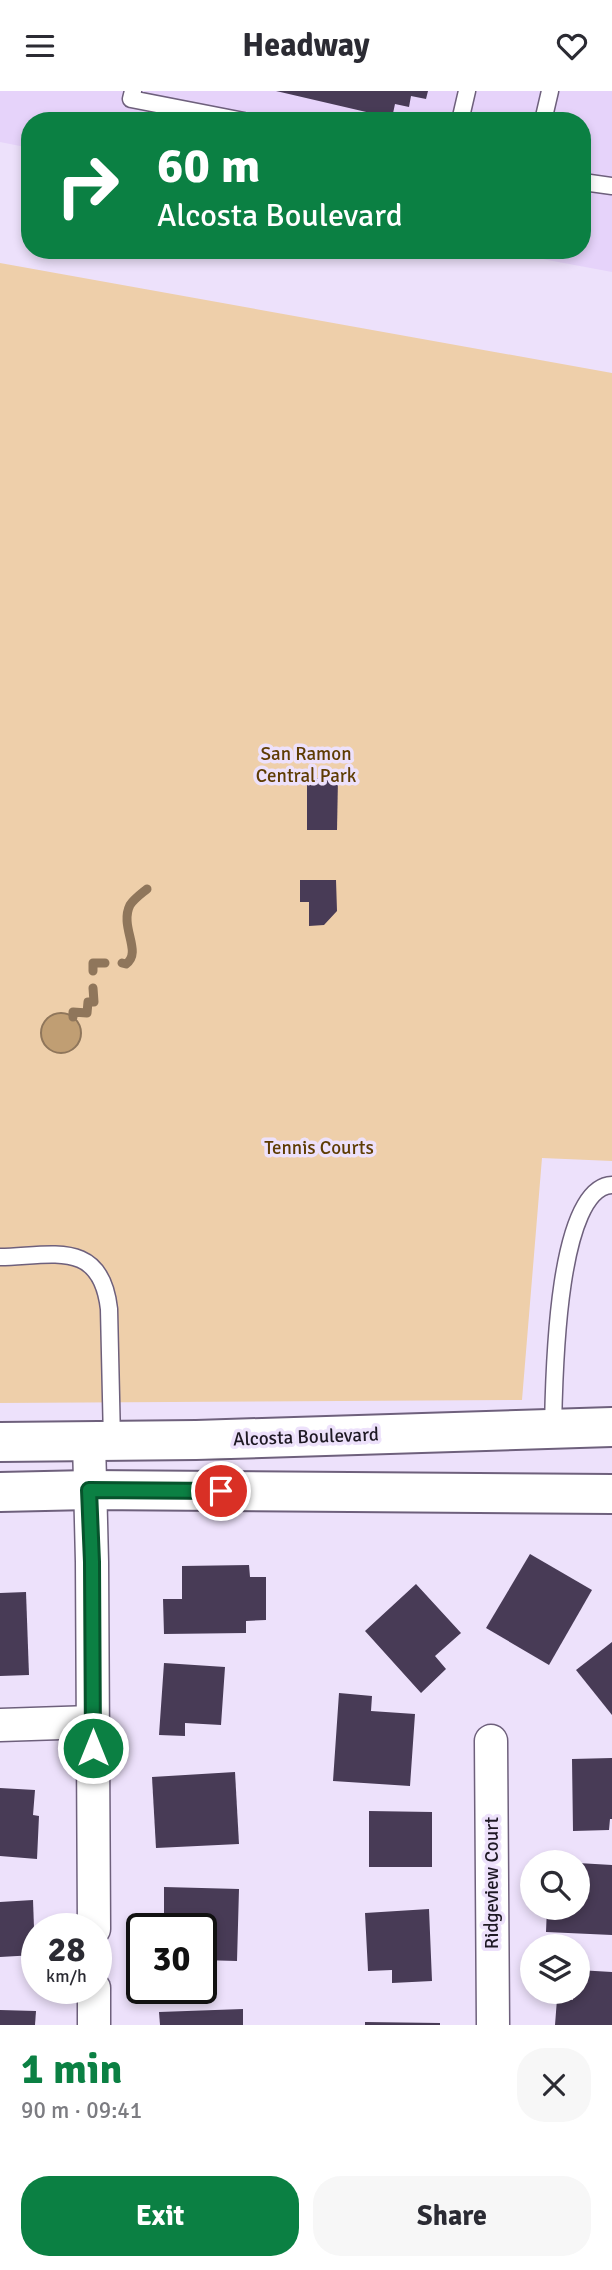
<!DOCTYPE html>
<meta charset="utf-8">
<style>
body{margin:0;font-family:Signika,sans-serif;background:#f7f7f7;color:#2b2b33;height:100vh;display:flex;flex-direction:column;font-size:26px;white-space:nowrap}
*{box-sizing:border-box;margin:0}
p{font-size:23px;color:#7c7c81}
.icon{flex:none;width:38px;height:38px;fill:none;stroke:currentColor;stroke-width:2;stroke-linecap:round;stroke-linejoin:round}
.map{position:relative;height:1934px;overflow:hidden}
.side{display:flex;flex-direction:column;background:#fff;flex:1}
.side>*{flex:none}
.hud{position:absolute;left:21px;top:21px;width:570px;height:147px;border-radius:28px;box-shadow:0 4px 10px #0003;background:#0b8043;color:#fff;overflow:hidden}
.fabs{position:absolute;left:520px;top:1759px;display:grid;gap:14px}
.fabs a{display:grid;place-items:center;width:70px;height:70px;border-radius:50%;background:#fff;box-shadow:0 4px 10px #0003;font-size:35px}
.speed{position:absolute;left:21px;top:1822px;display:flex;gap:14px;font-size:35px;font-weight:700;text-align:center}
.speed>*{display:grid;place-content:center;width:91px;height:91px;border-radius:50%;background:#fff;box-shadow:0 4px 10px #0003;line-height:1}
.speed small{font-size:18px;font-weight:400}
.speed .limit{border:4px solid #111;border-radius:10px;background:#fff;color:#111}
.pin{position:absolute;display:grid;place-items:center;width:60px;height:60px;color:#fff;margin:-30px;border:4px solid #fff;border-radius:50%;box-shadow:0 2px 7px #0007}
.me{position:absolute;width:77px;margin:-38px;rotate:0deg;stroke-linejoin:round;filter:drop-shadow(0 0 5px #0008)}
.turn{display:flex;align-items:center;gap:24px;height:147px;padding:0 21px;font-size:32px}
.turn .icon{width:91px;height:91px;stroke-width:2.5}
.turn b{display:block;font-size:49px;line-height:60px}
.round{display:grid;place-items:center;flex:none;width:74px;height:74px;border-radius:28px;background:#f7f7f7}
.headline{display:flex;align-items:center;justify-content:space-between;height:119px;padding:0 21px}
h1{font-size:42px;font-weight:700;line-height:52px;color:#0b8043}
.action{display:flex;gap:14px;margin-top:auto;padding:14px 21px}
.action a{flex:1;height:80px;border-radius:28px;background:#0b8043;color:#fff;font-size:28px;font-weight:700;line-height:80px;text-align:center}
.action a+a{background:#f7f7f7;color:#2b2b33}
header{display:flex;justify-content:space-between;align-items:center;height:91px;padding:0 21px;background:#fff;font-size:32px;font-weight:700}
.map>svg:first-child{display:block}
.built{fill:#e6d3fa}
.green{fill:#eecfaa}
.water{fill:#c09e73;stroke:#8f765b;stroke-width:2}
.lines{fill:none;stroke-linecap:round;stroke-linejoin:round}
.stream{stroke:#8f765b;stroke-width:9}
.building{fill:#483b56}
.service-casing{stroke:#6e607c;stroke-width:19}
.minor-casing{stroke:#6e607c;stroke-width:35}
.secondary-casing{stroke:#6e607c;stroke-width:42}
.service{stroke:#fff;stroke-width:16}
.minor{stroke:#fff;stroke-width:32}
.secondary{stroke:#fff;stroke-width:38}
.route-casing{stroke:#07532c;stroke-width:18}
.route{stroke:#0b8043;stroke-width:12}
.labels{text-anchor:middle;dominant-baseline:central;stroke-width:7;stroke-linejoin:round;paint-order:stroke}
.park-label{font-size:19px;fill:#5e3c03;stroke:#ede1fb}
.street-label{font-size:19px;fill:#1e1924;stroke:#ede1fb}
</style>
<header><svg class="icon" aria-label="menu" viewBox="0 0 24 24"><path d="M4 6h16M4 12h16M4 18h16"/></svg>Headway<svg class="icon" aria-label="heart" viewBox="0 0 24 24"><path d="M12 20l-8-8c-3-5 5-10 8-4 3-6 11-1 8 4z"/></svg></header>
<div class="map">
<svg width="612" height="1934" viewBox="0 0 612 1934">
<rect width="100%" height="100%" fill="#ede1fb"/>
<polygon class="built" points="0,0 612,0 612,181 494,159 583,159 583,30 30,30 30,57 0,51"/>
<polygon class="green" points="0,172 612,282 612,1070 542,1067 522,1309 0,1312"/>
<circle class="water" cx="61" cy="942" r="20"/>
<g class="lines">
<g class="stream">
<path d="M 122,872 L 126,873 C 143,861 119,836 130,814 C 134,808 141,803 147,798"/>
<polyline points="93,880 93,872 105,872"/>
<polyline points="73,926 73,921 87,922 88,911 94,911 93,897"/>
</g>
</g>
<g class="building">
<polygon points="276,0 428,0 426,8 411,5 409,16 395,13 392,27"/>
<polygon points="307,687 338,687 337,739 307,739"/>
<polygon points="300,789 336,789 337,820 324,834 309,835 309,811 300,811"/>
<polygon points="530,1463 592,1499 549,1574 486,1537"/>
<polygon points="249,1474 250,1486 266,1486 266,1529 246,1530 246,1542 164,1543 163,1508 182,1508 182,1475"/>
<polygon points="416,1493 461,1542 435,1565 446,1578 421,1602 365,1540"/>
<polygon points="26,1501 29,1584 0,1585 0,1502"/>
<polygon points="612,1551 612,1624 576,1579"/>
<polygon points="164,1572 225,1576 221,1634 185,1632 185,1645 159,1644"/>
<polygon points="339,1602 372,1605 371,1620 415,1623 410,1695 333,1690"/>
<polygon points="612,1667 612,1728 610,1728 609,1739 573,1740 572,1668"/>
<polygon points="235,1681 239,1753 156,1757 152,1686"/>
<polygon points="0,1697 35,1699 33,1724 39,1725 37,1768 0,1765"/>
<polygon points="369,1720 432,1721 432,1776 369,1776"/>
<polygon points="578,1772 612,1774 612,1844 546,1841 547,1816 578,1816"/>
<polygon points="164,1796 239,1798 237,1870 201,1869 201,1838 159,1838 160,1827 164,1827"/>
<polygon points="33,1809 35,1864 0,1866 0,1811"/>
<polygon points="429,1818 432,1890 392,1892 392,1879 368,1880 365,1822"/>
<polygon points="578,1879 612,1881 612,1934 555,1934 557,1908 573,1909 573,1900 578,1900"/>
<polygon points="243,1918 243,1934 160,1934 159,1921"/>
<polygon points="0,1919 36,1920 35,1934 0,1934"/>
<polygon points="365,1931 440,1932 440,1934 365,1934"/>
</g>
<g class="lines">
<defs>
<g id="service">
<polyline points="133,0 131,8 244,30"/>
<polyline points="460,30 467,0"/>
<polyline points="543,30 550,0"/>
<polyline points="583,91 612,95"/>
<path d="M 0,1166 C 53,1165 101,1148 109,1218 L 112,1350"/>
<path d="M 553,1338 C 554,1295 555,1096 612,1094"/>
</g>
<g id="minor">
<polyline points="89,1350 92,1471 94,1838"/>
<polyline points="0,1634 92,1631"/>
<polyline points="491,1650 493,1934"/>
<polyline points="94,1897 94,1934"/>
</g>
<g id="secondary">
<polyline points="0,1351 196,1349 612,1336"/>
<polyline points="0,1401 89,1399 612,1403"/>
</g>
</defs>
<use href="#service" class="service-casing"/>
<use href="#minor" class="minor-casing"/>
<use href="#secondary" class="secondary-casing"/>
<use href="#service" class="service"/>
<use href="#minor" class="minor"/>
<use href="#secondary" class="secondary"/>
</g>
<g class="lines">
<defs>
<polyline id="route" points="93,1657 92,1471 89,1399 221,1400"/>
</defs>
<use href="#route" class="route-casing"/>
<use href="#route" class="route"/>
</g>
<g class="labels">
<g class="park-label">
<text x="306" y="663">San Ramon<tspan x="306" dy="22">Central Park</tspan></text>
<text x="319" y="1057">Tennis Courts</text>
</g>
<g class="street-label">
<text transform="translate(306 1346) rotate(-2)">Alcosta Boulevard</text>
<text transform="translate(492 1792) rotate(-90)">Ridgeview Court</text>
</g>
</g>
</svg>
<div class="fabs">
<a><svg class="icon" aria-label="search" viewBox="0 0 24 24"><circle cx="10" cy="10" r="6"/><path d="M15 15l6 6"/></svg></a>
<a><svg class="icon" aria-label="layers" viewBox="0 0 24 24"><path d="M12 4l9 5-9 5-9-5zM3 14l9 5 9-5"/></svg></a>
</div>
<div class="speed"><div>28<small>km/h</small></div><div class="limit">30</div></div>
<div class="pin" style="left:221px;top:1400px;background:#d93025"><svg class="icon" aria-label="arrive" viewBox="0 0 24 24"><path d="M6 21V4h12l-3 4 3 4H6"/></svg></div>
<svg class="me" style="left:93px;top:1657px" viewBox="-20 -20 40 40"><circle r="17" fill="#0b8043" stroke="#fff" stroke-width="3"/><path d="M0-11L8 9 0 5-8 9z" fill="#fff"/></svg>
<div class="hud">
<div class="turn"><svg class="icon" aria-label="right" viewBox="0 0 24 24"><path d="M7 20v-9h11M14 6l5 5-5 5"/></svg><div><b>60 m</b>Alcosta Boulevard</div></div>
</div>
</div>
<section class="side">
<div class="headline"><div><h1>1 min</h1><p>90 m · 09:41</p></div><a class="round"><svg class="icon" aria-label="close" viewBox="0 0 24 24"><path d="M6 6l12 12M18 6L6 18"/></svg></a></div>
<div class="action"><a>Exit</a><a>Share</a></div>
</section>
